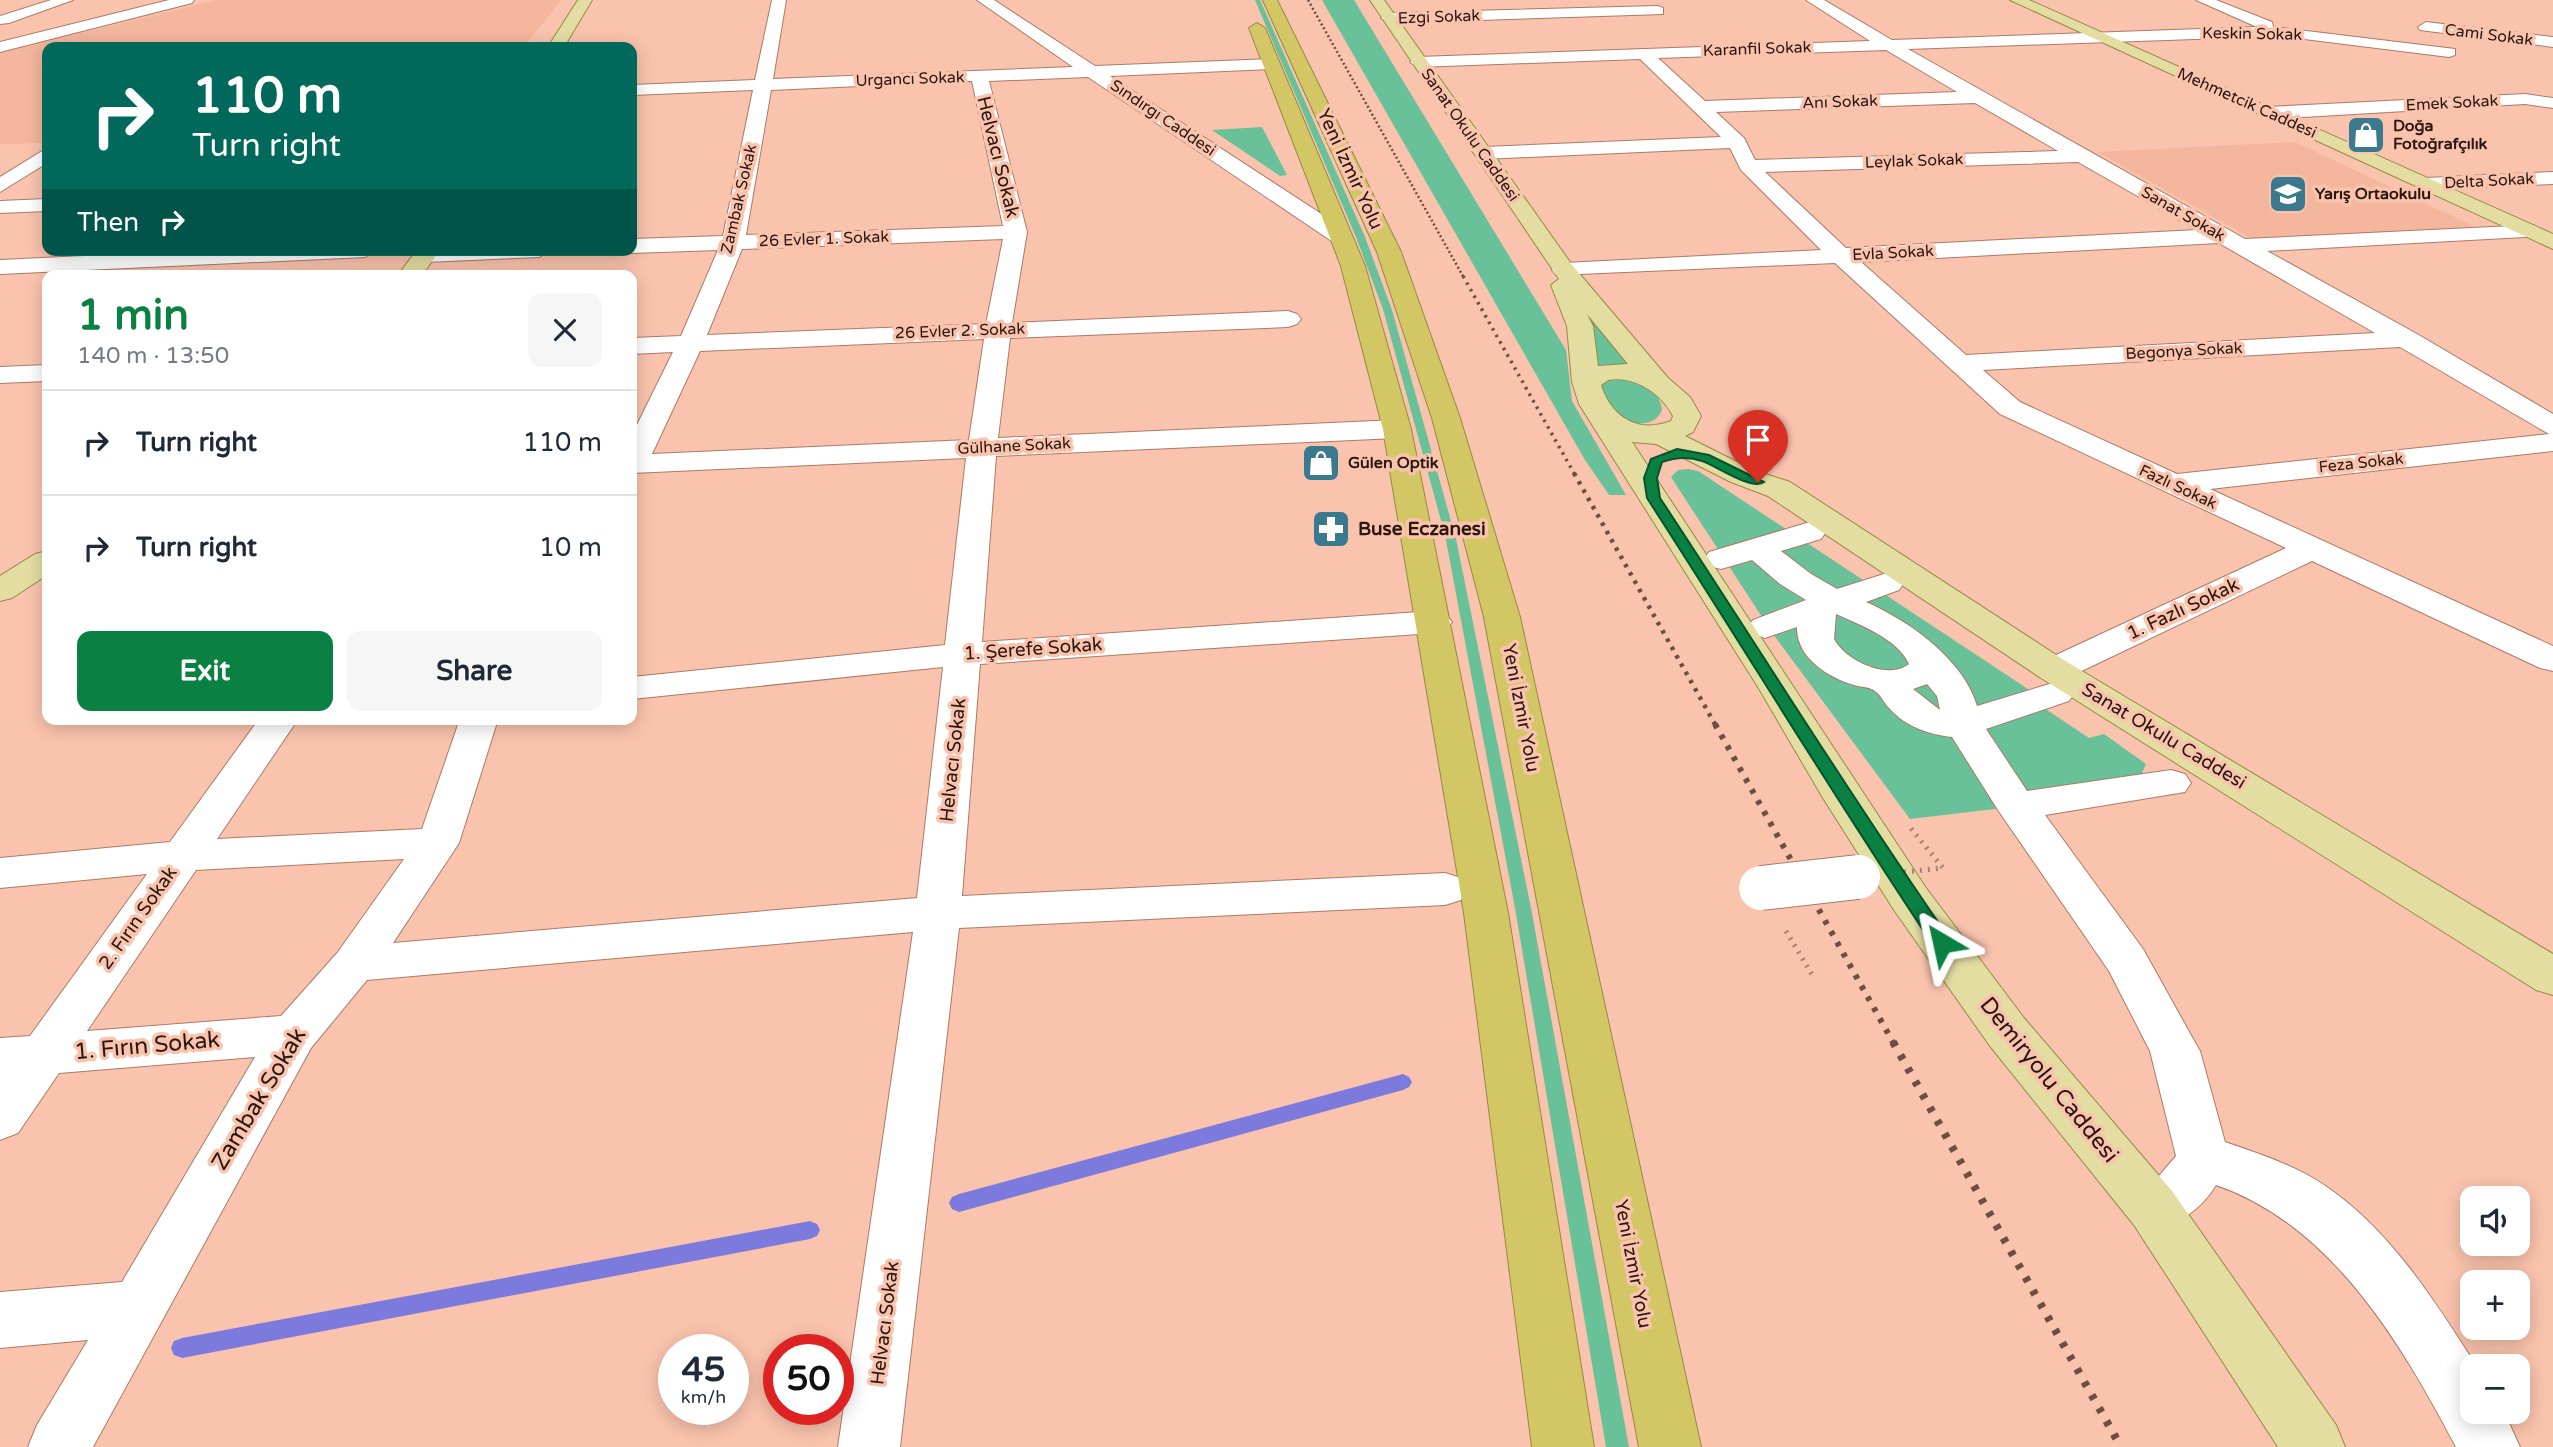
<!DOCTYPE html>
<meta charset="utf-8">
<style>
body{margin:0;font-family:"Varela Round",sans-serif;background:#f6f6f7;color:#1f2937;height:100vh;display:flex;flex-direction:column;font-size:26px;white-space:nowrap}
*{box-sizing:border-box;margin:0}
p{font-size:23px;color:#747a83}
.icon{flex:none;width:38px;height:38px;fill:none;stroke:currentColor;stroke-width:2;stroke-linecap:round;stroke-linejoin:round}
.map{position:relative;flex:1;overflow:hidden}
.panel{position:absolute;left:42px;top:270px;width:595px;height:455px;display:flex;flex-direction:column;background:#fff;border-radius:14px;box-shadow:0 4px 18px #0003}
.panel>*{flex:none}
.banner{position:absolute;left:42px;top:42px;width:595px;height:214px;border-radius:14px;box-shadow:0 4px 18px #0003;background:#00695c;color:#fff;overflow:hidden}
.fabs{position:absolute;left:2460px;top:1186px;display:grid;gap:14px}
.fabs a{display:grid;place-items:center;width:70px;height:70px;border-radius:14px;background:#fff;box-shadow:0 4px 18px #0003;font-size:35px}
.speed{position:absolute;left:658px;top:1334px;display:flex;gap:14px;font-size:35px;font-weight:700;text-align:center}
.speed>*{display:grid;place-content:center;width:91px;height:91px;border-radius:50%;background:#fff;box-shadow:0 4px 18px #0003;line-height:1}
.speed small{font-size:18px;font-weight:400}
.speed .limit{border:10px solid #d22;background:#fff;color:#111}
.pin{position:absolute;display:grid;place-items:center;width:60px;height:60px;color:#fff;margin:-72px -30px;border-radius:50% 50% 50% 0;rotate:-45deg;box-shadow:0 0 7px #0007}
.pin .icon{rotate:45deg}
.me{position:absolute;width:77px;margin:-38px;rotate:324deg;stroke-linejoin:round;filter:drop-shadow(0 0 5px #0008)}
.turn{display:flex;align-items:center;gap:24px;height:147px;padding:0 35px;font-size:32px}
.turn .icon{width:91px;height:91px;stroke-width:2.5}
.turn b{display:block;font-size:49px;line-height:60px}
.then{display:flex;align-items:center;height:66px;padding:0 35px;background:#0003;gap:14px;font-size:26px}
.round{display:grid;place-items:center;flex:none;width:74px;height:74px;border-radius:14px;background:#f6f6f7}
.summary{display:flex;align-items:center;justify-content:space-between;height:119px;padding:0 35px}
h1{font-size:42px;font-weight:700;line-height:52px;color:#0b8043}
.primary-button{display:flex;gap:14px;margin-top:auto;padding:14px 35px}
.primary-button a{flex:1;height:80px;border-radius:14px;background:#0b8043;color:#fff;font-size:28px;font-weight:700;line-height:80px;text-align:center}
.primary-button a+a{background:#f6f6f7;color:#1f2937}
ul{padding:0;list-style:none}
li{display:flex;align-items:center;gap:21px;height:105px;padding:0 35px;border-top:2px solid #e0e1e3}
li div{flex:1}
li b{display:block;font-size:26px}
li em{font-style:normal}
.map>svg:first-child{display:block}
.built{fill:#f4b69d}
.green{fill:#68c198}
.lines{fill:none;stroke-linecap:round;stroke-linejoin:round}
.stream{fill:#7d7add;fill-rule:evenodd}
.minor-casing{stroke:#ad7a66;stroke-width:2}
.major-casing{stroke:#978946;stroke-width:2}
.highway-casing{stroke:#978946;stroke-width:2}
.path{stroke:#a9806f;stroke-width:5;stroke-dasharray:2 6;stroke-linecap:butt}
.minor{fill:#fff;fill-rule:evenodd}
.major{fill:#e4dda2;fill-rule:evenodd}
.highway{fill:#d2c764;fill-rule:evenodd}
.rail-far4{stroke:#6d4f42;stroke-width:2.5;stroke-dasharray:2 2.5;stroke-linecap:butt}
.rail-far3{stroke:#6d4f42;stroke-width:3.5;stroke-dasharray:2.5 5;stroke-linecap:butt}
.rail-far2{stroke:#6d4f42;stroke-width:4.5;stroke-dasharray:3.5 6;stroke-linecap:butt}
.rail-far1{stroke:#6d4f42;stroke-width:6;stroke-dasharray:4.5 8;stroke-linecap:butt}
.rail{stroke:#6d4f42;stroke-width:8;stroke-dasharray:5 10;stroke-linecap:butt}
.minor-bridge-casing{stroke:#ad7a66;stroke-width:46;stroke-linecap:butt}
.path-bridge{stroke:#a9806f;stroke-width:5;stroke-dasharray:2 6;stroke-linecap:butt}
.minor-bridge{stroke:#fff;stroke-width:44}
.route{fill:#0b8043;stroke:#07532c;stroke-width:2}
.labels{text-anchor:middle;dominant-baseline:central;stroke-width:7;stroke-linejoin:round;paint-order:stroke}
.far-street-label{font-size:16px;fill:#2a170f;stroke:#fac3ad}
.far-poi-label{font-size:16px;font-weight:bold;fill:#2a170f;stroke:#fac3ad;text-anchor:start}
.street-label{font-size:19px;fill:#2a170f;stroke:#fac3ad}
.poi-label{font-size:19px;font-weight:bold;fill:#2a170f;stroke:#fac3ad;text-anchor:start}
.near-street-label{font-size:23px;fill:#2a170f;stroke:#fac3ad}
</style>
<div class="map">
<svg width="2553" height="1447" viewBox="0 0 2553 1447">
<rect width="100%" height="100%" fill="#fac3ad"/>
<g class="built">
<polygon points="216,0 561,0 524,47 47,47 47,143 0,144 0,53"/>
<polygon points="2295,142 2480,229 2256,241 2097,152"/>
</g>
<g class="green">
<polygon points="1255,0 1260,0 1365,237 1392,310 1456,539 1531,908 1629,1447 1606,1447 1515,908 1445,535 1383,309 1356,237"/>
<polygon points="1322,0 1354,0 1566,350 1572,401 1626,495 1609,495 1585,460"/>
<polygon points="1262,127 1287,175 1280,176 1212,130"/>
<polygon points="1583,303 1636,367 1617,364 1593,366"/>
<path d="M 1622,378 C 1640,384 1660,389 1662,410 C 1653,430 1632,423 1615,416 L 1600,386 L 1612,379 Z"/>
<polygon points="1689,469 1698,471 2037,695 2032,700 2089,738 2104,734 2146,764 2141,775 2003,808 1910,819 1773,634 1671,477 1678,470"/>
</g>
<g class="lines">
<g class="stream">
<polygon points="1403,1074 1409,1077 1412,1082 1409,1087 1403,1090 959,1212 952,1209 949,1203 952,1197 959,1194"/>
<polygon points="810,1221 817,1224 820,1230 817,1236 810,1239 182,1358 174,1355 171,1348 174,1341 182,1338"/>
</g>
<defs>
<g id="minor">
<polygon points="51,0 73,0 9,23 0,24 0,16"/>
<polygon points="169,0 194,0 192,3 0,52 0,42"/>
<path d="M 772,0 L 786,0 L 773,79 L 1073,67 L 977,0 L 994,0 L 1095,66 L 1272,59 L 1280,64 L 1272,69 L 1110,76 L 1349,232 L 1352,237 L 1349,242 L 1333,242 L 1088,77 L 989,81 L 1027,232 L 1012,323 L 1288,311 L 1297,314 L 1301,319 L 1297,324 L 1288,327 L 1010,338 L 998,438 L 1397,420 L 1407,423 L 1411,429 L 1407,435 L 1397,438 L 996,456 L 982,642 L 1434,611 L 1446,615 L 1452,622 L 1446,629 L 1434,633 L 980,664 L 962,896 L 1445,873 L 1461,878 L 1467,889 L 1461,900 L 1445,905 L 959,928 L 900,1447 L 838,1447 L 913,932 L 367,980 L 311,1048 L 93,1447 L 28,1447 L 37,1425 L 88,1340 L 0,1348 L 0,1292 L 122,1282 L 255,1057 L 59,1073 L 18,1133 L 0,1140 L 0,1038 L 30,1036 L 147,874 L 0,888 L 0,858 L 170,842 L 259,719 L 298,719 L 217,839 L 422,829 L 460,719 L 498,719 L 459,843 L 393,943 L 917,898 L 943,667 L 632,699 L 632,677 L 945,645 L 966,458 L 632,473 L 632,435 L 673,352 L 632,354 L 632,338 L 681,336 L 718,250 L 632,253 L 624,250 L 632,250 L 632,239 L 723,236 L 753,90 L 632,95 L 632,85 L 755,80 ZM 972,81 L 1003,226 L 746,235 L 771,90 ZM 1003,239 L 986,324 L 707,335 L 742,249 ZM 984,339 L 969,440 L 652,454 L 700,351 ZM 404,859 L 338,952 L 281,1016 L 87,1031 L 196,870 Z"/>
<path d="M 1806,0 L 1824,0 L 1892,40 L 2257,27 L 2196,0 L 2216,0 L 2272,22 L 2273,27 L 2455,49 L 2455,55 L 2449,57 L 2280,36 L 1908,49 L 2245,239 L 2533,225 L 2536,230 L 2533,235 L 2525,237 L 2267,251 L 2417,334 L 2553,414 L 2553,451 L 2210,489 L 2553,646 L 2553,671 L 2540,668 L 2312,561 L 2067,678 L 2054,681 L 2041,678 L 2036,670 L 2041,662 L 2286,548 L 2000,414 L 1835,263 L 1556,275 L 1552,270 L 1556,265 L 1564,263 L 1821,250 L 1741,170 L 1730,148 L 1484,159 L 1474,153 L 1484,147 L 1721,137 L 1640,59 L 1418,67 L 1410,62 L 1418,57 L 1870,41 ZM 1886,50 L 1957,92 L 1705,101 L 1658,58 ZM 1975,103 L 2058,151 L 1755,160 L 1744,138 L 1716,112 ZM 2078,162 L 2197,230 L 1846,248 L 1765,172 ZM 2219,243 L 2375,333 L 1966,355 L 1861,262 ZM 2400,347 L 2549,434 L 2177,474 L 2020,402 L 1983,370 Z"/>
<polygon points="1658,6 1663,8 1663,14 1389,23 1381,18 1389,13"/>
<polygon points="2426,22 2553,37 2553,47 2420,30 2418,27"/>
<polygon points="2525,94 2553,98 2553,108 2525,104 2268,119 2259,113 2268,107"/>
<polygon points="47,148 47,163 0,192 0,177"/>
<polygon points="2553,172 2553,184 2426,190 2416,184 2426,178"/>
<polygon points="47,199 47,211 0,213 0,201"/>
<polygon points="210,250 376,250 365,257 0,274 0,260"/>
<polygon points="418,250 550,250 539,257 426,262 418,260 414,255"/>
<polygon points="47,365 47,381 0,383 0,367"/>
<path d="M 1810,522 L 1821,525 L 1826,532 L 1821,539 L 1781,551 L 1811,574 L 1837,589 L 1887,573 L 1899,576 L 1904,583 L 1899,590 L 1866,602 C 1909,621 1963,659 1977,706 L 2056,682 L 2069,685 L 2075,693 L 2069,701 L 1986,729 L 2027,791 L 2171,770 L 2185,774 L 2191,783 L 2185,792 L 2045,815 L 2143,949 L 2192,1037 L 2200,1051 L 2225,1142 C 2260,1154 2297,1166 2327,1187 C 2391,1231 2436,1303 2477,1367 L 2473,1367 L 2473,1412 L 2504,1412 L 2520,1447 L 2456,1447 C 2401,1343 2332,1225 2216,1185 C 2201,1210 2180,1222 2153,1232 L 2134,1225 L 2126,1208 L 2134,1191 L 2158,1177 L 2176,1156 L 2150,1051 L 2109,971 L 1998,810 L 1952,737 C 1928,734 1906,727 1889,708 C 1884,703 1881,695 1875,691 C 1871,687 1860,687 1854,685 C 1829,678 1796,658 1797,627 L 1765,638 L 1753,634 L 1747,627 L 1753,620 L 1806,600 L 1780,584 L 1752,560 L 1721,569 L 1709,566 L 1704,559 L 1709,552 ZM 1836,614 C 1860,625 1897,638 1909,664 C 1887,681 1845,660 1834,639 ZM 1927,684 L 1937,696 L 1940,710 L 1913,689 Z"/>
</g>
<g id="major">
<polygon points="578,0 592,0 564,47 548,47"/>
<path d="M 1370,0 L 1384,0 L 1572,265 L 1668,378 L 1690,397 L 1701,416 L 1693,432 L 1685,436 L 1753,470 L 1790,482 L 2067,662 L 2553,954 L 2553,995 L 2536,990 L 2041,678 L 1768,496 L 1731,482 L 1656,444 L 1632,442 L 1926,888 L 2024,1018 L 2172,1191 L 2336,1425 L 2345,1447 L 2278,1447 L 2134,1225 L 1990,1046 L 1894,910 L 1823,798 L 1758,687 L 1579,404 L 1572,382 L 1567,326 L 1551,285 L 1559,279 ZM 1587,314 L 1628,364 L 1598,366 L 1593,326 ZM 1608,380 C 1634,375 1661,393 1673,416 L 1671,421 C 1638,434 1611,417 1601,385 Z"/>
<polygon points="2010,0 2029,0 2553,234 2553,249"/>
<polygon points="417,250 440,250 422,275 398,275"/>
<polygon points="47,551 47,575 12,598 0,601 0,576 35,554"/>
</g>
<g id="highway">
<polygon points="1263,0 1277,0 1401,252 1460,418 1520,617 1701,1447 1639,1447 1484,617 1432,418 1377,252"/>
<polygon points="1257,23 1265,28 1365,266 1411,429 1508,913 1594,1447 1532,1447 1464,913 1383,429 1341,266 1249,28"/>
</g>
</defs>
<use href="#minor" class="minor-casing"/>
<use href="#major" class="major-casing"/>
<use href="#highway" class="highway-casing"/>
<polyline class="path" points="1786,931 1814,978"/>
<use href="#minor" class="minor"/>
<use href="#major" class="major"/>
<use href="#highway" class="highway"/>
<polyline class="rail-far4" points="1308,0 1464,278"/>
<polyline class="rail-far3" points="1463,276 1575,475"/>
<polyline class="rail-far2" points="1574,473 1716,726"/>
<polyline class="rail-far1" points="1715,724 1894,1044"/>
<polyline class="rail" points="1893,1042 2121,1447"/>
<defs>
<polyline id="minor-bridge" points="1761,888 1858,877"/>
</defs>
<use href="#minor-bridge" class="minor-bridge-casing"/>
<polyline class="path-bridge" points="1904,872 1943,868 1909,826"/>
<use href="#minor-bridge" class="minor-bridge"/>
</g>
<path class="route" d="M 1677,449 L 1709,455 L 1764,482 C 1752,491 1717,466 1702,461 C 1688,456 1676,457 1662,462 L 1657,478 L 1660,498 C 1757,645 1849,794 1949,938 L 1952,943 L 1949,948 L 1935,948 C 1836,800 1744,648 1647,498 L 1644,478 L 1651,459 Z"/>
<defs>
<symbol id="shop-square" viewBox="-11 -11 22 22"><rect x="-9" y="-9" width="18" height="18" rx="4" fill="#3a798e" stroke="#fac3ad"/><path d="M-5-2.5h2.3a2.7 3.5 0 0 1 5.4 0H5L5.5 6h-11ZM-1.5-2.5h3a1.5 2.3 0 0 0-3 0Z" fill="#fff"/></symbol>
<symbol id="school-square" viewBox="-11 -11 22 22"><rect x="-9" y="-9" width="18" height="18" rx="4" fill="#3a798e" stroke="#fac3ad"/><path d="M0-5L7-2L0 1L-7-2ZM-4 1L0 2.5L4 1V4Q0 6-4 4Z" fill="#fff"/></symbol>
<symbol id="pharmacy-square" viewBox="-11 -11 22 22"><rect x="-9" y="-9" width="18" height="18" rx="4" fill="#3a798e" stroke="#fac3ad"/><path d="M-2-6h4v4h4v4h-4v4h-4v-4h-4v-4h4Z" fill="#fff"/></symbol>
</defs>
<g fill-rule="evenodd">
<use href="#shop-square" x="2344" y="113" width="44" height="44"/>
<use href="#school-square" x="2266" y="172" width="44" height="44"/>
<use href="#shop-square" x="1299" y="441" width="44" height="44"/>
<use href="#pharmacy-square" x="1309" y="507" width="44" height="44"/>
</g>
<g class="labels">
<g class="far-street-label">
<text transform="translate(1439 17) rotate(-2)">Ezgi Sokak</text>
<text transform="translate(2252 34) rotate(1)">Keskin Sokak</text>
<text transform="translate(2489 35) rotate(7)">Cami Sokak</text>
<text transform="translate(1757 49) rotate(-2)">Karanfil Sokak</text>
<text transform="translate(910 79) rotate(-2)">Urgancı Sokak</text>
<text transform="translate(1840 102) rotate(-2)">Anı Sokak</text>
<text transform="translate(2247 103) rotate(24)">Mehmetcik Caddesi</text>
<text transform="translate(2452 103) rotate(-3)">Emek Sokak</text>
<text transform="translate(1163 118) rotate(34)">Sındırgı Caddesi</text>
<text transform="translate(1470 135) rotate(55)">Sanat Okulu Caddesi</text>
<text transform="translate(1914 161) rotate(-2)">Leylak Sokak</text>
<text transform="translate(2489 181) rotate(-3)">Delta Sokak</text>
<text transform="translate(739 199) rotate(-77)">Zambak Sokak</text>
<text transform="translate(2183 214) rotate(30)">Sanat Sokak</text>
<text transform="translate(824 239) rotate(-2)">26 Evler 1. Sokak</text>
<text transform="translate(1893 253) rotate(-3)">Evla Sokak</text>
<text transform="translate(960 331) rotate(-2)">26 Evler 2. Sokak</text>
<text transform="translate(2184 351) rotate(-3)">Begonya Sokak</text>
<text transform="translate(1014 446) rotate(-3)">Gülhane Sokak</text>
<text transform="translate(2361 463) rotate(-6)">Feza Sokak</text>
<text transform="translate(2178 487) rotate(25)">Fazlı Sokak</text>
</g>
<g class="far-poi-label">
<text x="2393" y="126">Doğa<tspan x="2393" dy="18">Fotoğrafçılık</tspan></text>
<text x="2315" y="194">Yarış Ortaokulu</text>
<text x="1348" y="463">Gülen Optik</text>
</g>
<g class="street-label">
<text transform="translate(998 157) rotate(76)">Helvacı Sokak</text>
<text transform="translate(1350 169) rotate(65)">Yeni İzmir Yolu</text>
<text transform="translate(2183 609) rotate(-25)">1. Fazlı Sokak</text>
<text transform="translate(1033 649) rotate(-4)">1. Şerefe Sokak</text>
<text transform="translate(1521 708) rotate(79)">Yeni İzmir Yolu</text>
<text transform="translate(2164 736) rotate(31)">Sanat Okulu Caddesi</text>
<text transform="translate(953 760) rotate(-84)">Helvacı Sokak</text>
<text transform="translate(138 918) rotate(-55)">2. Fırın Sokak</text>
<text transform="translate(1633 1264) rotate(79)">Yeni İzmir Yolu</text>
<text transform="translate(885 1323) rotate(-83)">Helvacı Sokak</text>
</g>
<g class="poi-label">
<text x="1358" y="529">Buse Eczanesi</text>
</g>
<g class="near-street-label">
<text transform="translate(147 1046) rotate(-5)">1. Fırın Sokak</text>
<text transform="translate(2049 1080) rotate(51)">Demiryolu Caddesi</text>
<text transform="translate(259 1099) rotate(-59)">Zambak Sokak</text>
</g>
</g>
</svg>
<div class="fabs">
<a><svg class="icon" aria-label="sound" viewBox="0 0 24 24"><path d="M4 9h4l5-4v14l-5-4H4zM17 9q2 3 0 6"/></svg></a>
<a>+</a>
<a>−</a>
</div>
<div class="speed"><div>45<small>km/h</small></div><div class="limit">50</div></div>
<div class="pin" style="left:1758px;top:482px;background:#d93025"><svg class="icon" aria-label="arrive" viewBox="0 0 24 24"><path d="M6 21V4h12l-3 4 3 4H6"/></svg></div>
<svg class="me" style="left:1942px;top:943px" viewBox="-20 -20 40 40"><path d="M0-17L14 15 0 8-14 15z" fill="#0b8043" stroke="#fff" stroke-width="4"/></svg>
<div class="banner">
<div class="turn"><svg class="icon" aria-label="right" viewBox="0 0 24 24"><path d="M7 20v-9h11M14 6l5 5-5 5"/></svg><div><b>110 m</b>Turn right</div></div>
<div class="then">Then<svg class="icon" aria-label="right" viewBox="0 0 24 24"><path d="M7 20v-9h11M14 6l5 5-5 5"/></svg></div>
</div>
<section class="panel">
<div class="summary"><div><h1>1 min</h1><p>140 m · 13:50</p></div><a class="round"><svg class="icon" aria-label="close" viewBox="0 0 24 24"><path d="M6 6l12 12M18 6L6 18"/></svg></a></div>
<ul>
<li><svg class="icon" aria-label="right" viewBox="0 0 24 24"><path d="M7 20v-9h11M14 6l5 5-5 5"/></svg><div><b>Turn right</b></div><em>110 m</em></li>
<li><svg class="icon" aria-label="right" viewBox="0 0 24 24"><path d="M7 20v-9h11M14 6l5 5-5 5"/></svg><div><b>Turn right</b></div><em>10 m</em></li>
</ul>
<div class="primary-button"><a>Exit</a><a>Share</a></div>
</section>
</div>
